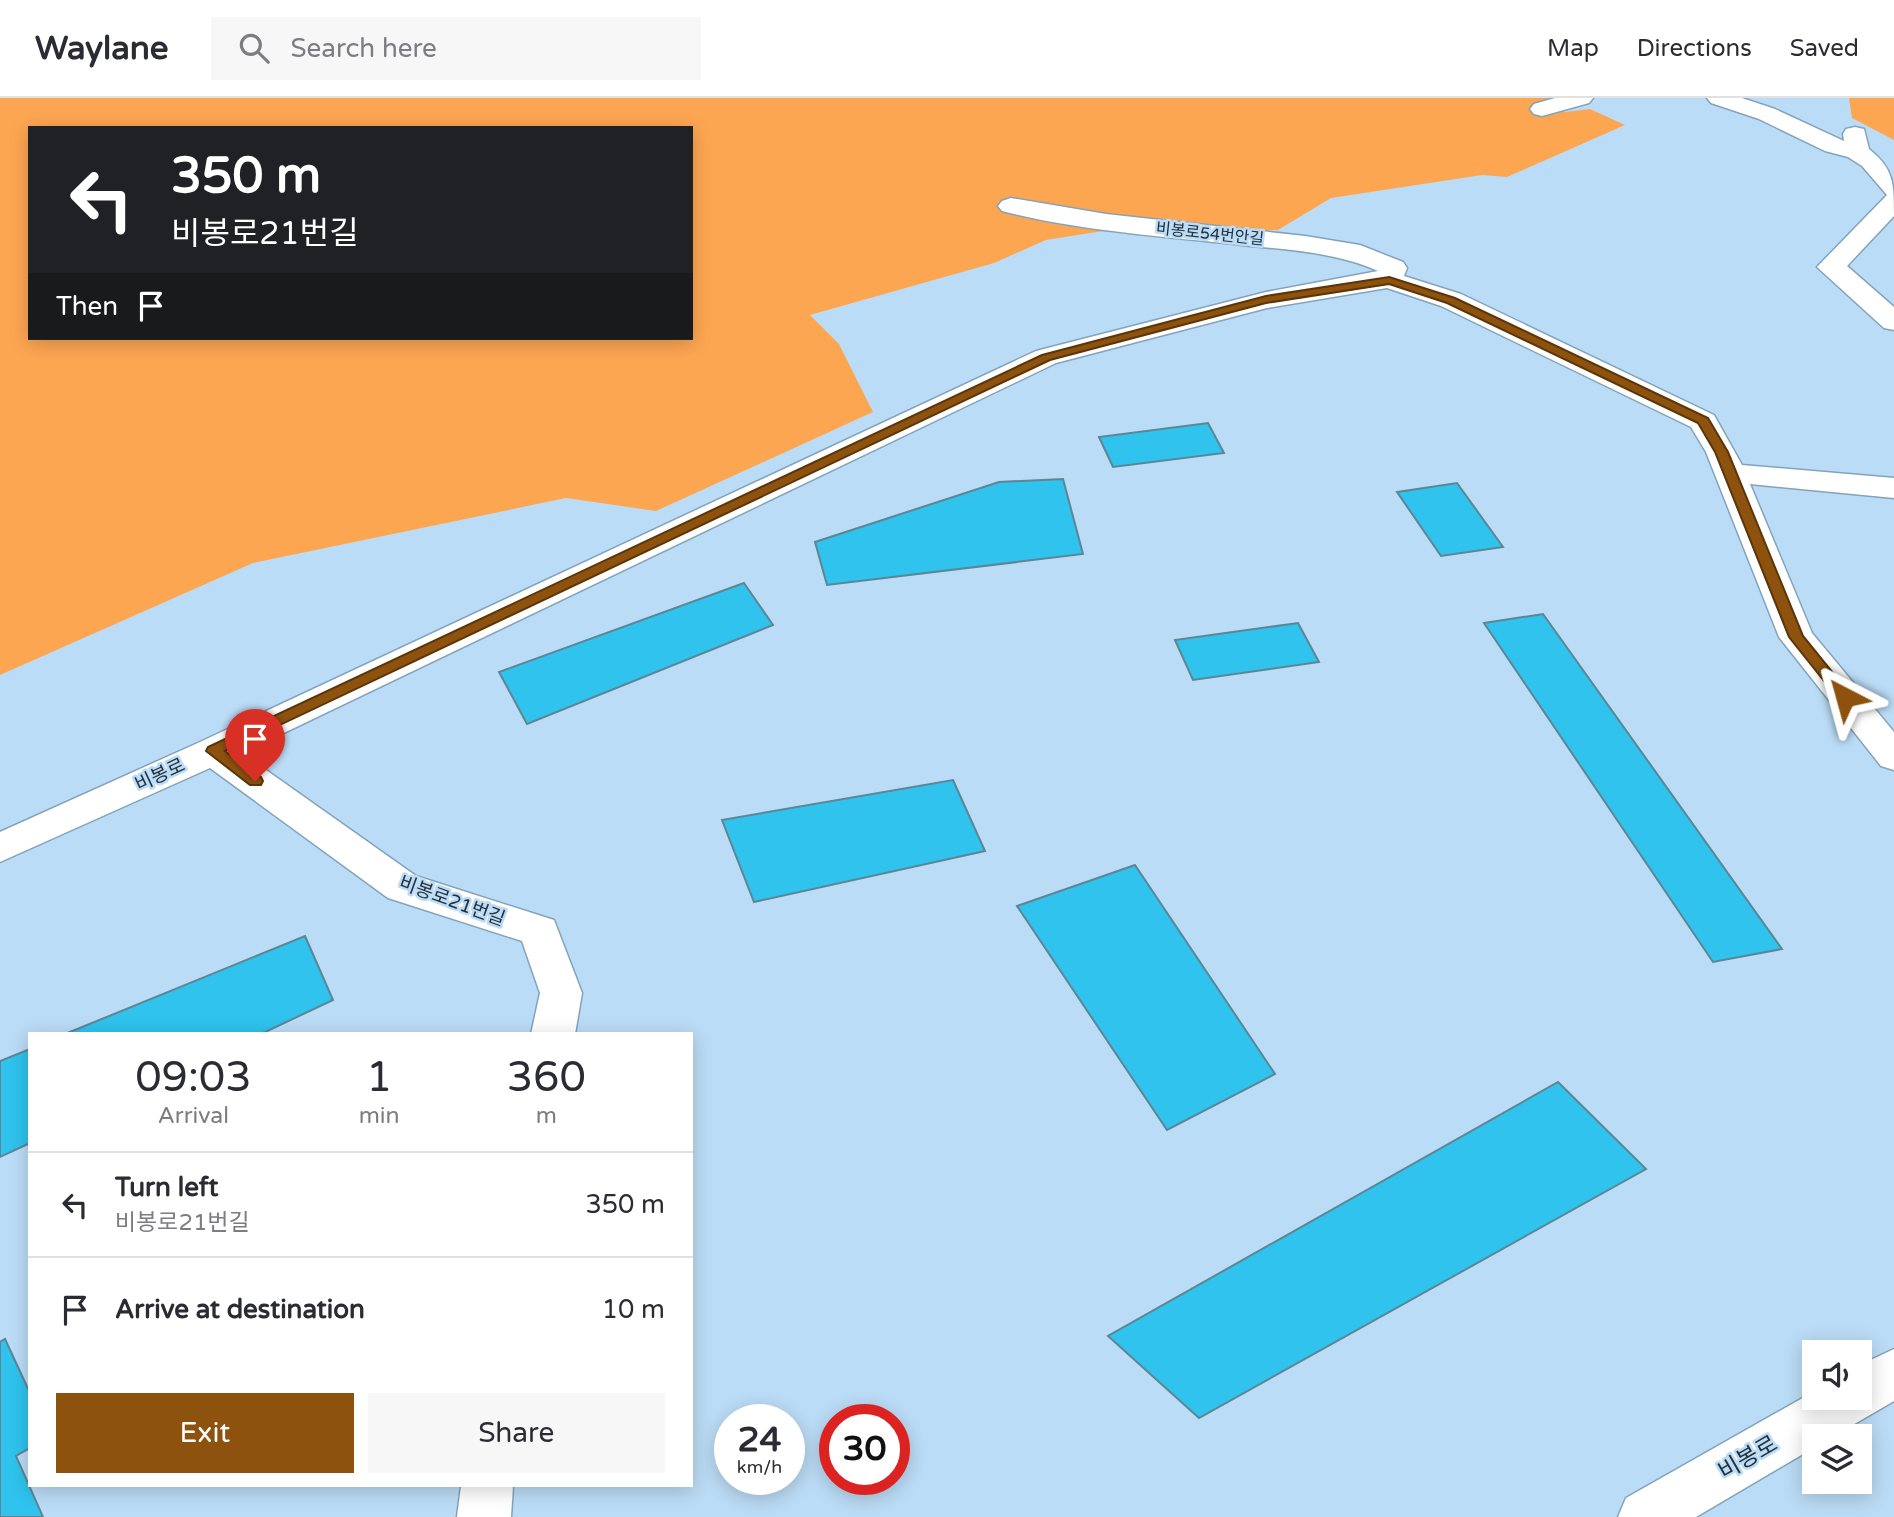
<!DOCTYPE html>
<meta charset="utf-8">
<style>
body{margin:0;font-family:"Varela Round","Noto Sans KR",sans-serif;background:#f7f7f7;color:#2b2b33;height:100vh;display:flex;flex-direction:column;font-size:26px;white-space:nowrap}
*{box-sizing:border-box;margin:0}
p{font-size:23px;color:#7c7c81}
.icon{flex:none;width:38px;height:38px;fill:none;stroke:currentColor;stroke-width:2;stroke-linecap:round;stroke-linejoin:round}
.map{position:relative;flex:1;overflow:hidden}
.side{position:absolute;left:28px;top:934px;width:665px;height:455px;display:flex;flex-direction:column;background:#fff;border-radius:0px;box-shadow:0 4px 18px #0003}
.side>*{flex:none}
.hud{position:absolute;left:28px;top:28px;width:665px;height:214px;border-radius:0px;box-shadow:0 4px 18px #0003;background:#202124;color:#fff;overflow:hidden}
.controls{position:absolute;left:1802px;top:1242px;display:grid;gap:14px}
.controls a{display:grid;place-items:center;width:70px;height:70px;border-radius:0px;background:#fff;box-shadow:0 4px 18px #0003;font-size:35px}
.speed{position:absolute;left:714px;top:1306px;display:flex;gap:14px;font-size:35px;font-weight:700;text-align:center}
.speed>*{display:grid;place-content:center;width:91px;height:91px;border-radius:50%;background:#fff;box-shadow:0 4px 18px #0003;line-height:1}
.speed small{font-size:18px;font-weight:400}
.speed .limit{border:10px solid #d22;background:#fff;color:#111}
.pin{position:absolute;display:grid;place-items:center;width:60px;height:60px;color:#fff;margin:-72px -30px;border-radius:50% 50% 50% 0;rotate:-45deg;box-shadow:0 0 7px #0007}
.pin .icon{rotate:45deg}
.me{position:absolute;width:77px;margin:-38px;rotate:321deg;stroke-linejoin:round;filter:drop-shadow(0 0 5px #0008)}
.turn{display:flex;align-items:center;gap:24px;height:147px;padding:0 28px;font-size:32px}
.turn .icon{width:91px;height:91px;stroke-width:2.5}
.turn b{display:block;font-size:49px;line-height:60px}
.then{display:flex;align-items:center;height:66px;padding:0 28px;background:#0003;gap:14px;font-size:26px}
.eta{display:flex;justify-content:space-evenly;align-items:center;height:119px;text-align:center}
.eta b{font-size:42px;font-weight:600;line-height:49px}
.button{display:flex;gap:14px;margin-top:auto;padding:14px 28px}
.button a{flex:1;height:80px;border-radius:0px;background:#8d520e;color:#fff;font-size:28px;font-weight:600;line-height:80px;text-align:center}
.button a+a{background:#f7f7f7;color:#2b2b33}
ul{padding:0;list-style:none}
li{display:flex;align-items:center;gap:21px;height:105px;padding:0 28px;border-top:2px solid #e1e1e2}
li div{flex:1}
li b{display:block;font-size:26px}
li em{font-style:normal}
header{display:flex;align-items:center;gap:42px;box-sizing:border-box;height:98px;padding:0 35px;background:#fff;border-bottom:2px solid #e1e1e2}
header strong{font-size:33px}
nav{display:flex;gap:38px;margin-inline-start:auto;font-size:24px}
.search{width:490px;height:63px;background:#f7f7f7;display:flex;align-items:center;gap:18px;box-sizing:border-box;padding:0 24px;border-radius:0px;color:#7c7c81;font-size:26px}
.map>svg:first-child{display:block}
.green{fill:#fda652;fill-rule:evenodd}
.building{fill:#2fc3ed;stroke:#5d8695;stroke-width:2}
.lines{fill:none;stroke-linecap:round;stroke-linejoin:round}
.minor-casing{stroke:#83a3bb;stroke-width:3}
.minor{fill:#fff;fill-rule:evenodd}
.route{fill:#8d520e;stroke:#5c3509;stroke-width:2}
.labels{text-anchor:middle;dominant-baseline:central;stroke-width:5;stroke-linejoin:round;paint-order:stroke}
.far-street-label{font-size:16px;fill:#24303a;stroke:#bbdcf6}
.street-label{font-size:19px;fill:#24303a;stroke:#bbdcf6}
.near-street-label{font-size:23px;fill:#24303a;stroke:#bbdcf6}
</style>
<header>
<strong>Waylane</strong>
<div class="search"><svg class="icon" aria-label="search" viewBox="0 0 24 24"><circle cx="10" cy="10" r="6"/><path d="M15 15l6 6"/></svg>Search here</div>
<nav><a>Map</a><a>Directions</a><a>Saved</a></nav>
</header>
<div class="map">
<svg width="1894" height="1419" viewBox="0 0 1894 1419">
<rect width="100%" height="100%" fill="#bbdcf6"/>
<g class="green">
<path d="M 0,0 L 1564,0 L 1550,7 L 1565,14 L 1590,11 L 1625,27 L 1507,79 L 1482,77 L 1331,100 L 1278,132 L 1171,131 L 1141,127 L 1046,142 L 994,165 L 810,217 L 839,246 L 873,314 L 656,413 L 566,400 L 253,465 L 0,577 ZM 30,30 L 691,30 L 691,240 L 30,240 Z"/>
<polygon points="1849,0 1894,0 1894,42 1852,20"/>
</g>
<g class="building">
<polygon points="1208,325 1224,355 1113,369 1099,339"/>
<polygon points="1063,381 1083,456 827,487 815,444 999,384"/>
<polygon points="1457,385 1503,449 1441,458 1397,394"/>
<polygon points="744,485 773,527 527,626 499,574"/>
<polygon points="1543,516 1782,851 1713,864 1484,525"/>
<polygon points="1298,525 1319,564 1193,582 1175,542"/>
<polygon points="953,682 985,753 754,804 722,722"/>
<polygon points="1135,767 1275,976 1167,1032 1017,808"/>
<polygon points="305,838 333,902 261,936 65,936"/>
<polygon points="30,951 30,1045 0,1059 0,963"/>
<polygon points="1558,984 1646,1071 1199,1320 1108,1238"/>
<polygon points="5,1241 30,1295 30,1350 16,1358 43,1419 0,1419 0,1244"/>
</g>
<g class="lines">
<defs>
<g id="minor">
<polygon points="1555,0 1593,0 1589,5 1542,18 1534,16 1530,11 1534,6"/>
<path d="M 1707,0 L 1742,0 L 1775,11 L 1844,43 L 1843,36 L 1846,31 L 1855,29 L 1864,31 L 1869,51 C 1894,71 1894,85 1894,118 L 1847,168 L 1894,209 L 1894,232 L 1884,230 L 1817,169 L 1887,97 L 1862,68 L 1848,59 L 1825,53 L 1759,21 L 1711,5 Z"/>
<path d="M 1011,100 L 1106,116 L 1305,138 L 1360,147 L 1403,164 L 1407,170 L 1404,178 L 1461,196 L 1714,317 L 1742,367 L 1894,380 L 1894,400 L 1750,386 L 1812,535 L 1894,634 L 1894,672 L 1881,668 L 1779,539 L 1706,354 L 1691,329 L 1441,208 L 1387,190 L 1267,210 L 1056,265 L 242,655 L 416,778 L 554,822 L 582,895 L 575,936 L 531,936 L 540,895 L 522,843 L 388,800 L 210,670 L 0,764 L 0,734 L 200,644 L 1036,253 L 1266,194 L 1378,173 C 1336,154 1288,152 1242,147 C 1162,138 1080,133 1002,113 L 998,108 L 1002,103 Z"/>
<polygon points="1894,1251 1894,1303 1832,1339 1815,1339 1815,1349 1696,1419 1618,1419 1626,1400 1815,1293 1815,1300 1860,1300 1860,1267"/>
<polygon points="461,1388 513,1388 511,1419 457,1419"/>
</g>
</defs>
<use href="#minor" class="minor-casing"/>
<use href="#minor" class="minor"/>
</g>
<polygon class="route" points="1389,179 1455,200 1708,320 1728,354 1803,538 1850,596 1853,599 1850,603 1840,603 1789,539 1715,354 1698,325 1447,205 1389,186 1266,205 1050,262 225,653 261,679 263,683 261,687 250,687 206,653 208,649 1042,257 1266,198"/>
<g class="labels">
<g class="far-street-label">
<text transform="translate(1210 136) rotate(6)">비봉로54번안길</text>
</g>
<g class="street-label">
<text transform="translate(160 677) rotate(-25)">비봉로</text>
<text transform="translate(452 803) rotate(20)">비봉로21번길</text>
</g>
<g class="near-street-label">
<text transform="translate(1748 1360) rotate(-30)">비봉로</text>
</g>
</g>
</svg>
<div class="controls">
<a><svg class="icon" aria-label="sound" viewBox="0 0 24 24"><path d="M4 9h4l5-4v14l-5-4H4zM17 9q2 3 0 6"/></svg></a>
<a><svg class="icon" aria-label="layers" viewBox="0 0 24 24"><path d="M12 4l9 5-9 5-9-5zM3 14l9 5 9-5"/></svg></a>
</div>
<div class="speed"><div>24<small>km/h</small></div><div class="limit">30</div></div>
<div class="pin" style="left:255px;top:683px;background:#d93025"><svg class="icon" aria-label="arrive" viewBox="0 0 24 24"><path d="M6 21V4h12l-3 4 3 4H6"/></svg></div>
<svg class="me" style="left:1845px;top:599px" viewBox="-20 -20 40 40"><path d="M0-17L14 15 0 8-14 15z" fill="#8d520e" stroke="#fff" stroke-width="4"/></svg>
<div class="hud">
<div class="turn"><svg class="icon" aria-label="left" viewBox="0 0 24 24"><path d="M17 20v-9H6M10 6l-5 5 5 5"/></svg><div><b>350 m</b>비봉로21번길</div></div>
<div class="then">Then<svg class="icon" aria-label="arrive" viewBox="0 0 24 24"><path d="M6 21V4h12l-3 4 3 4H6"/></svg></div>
</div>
<section class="side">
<div class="eta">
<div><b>09:03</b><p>Arrival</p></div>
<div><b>1</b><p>min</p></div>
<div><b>360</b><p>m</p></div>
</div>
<ul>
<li><svg class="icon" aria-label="left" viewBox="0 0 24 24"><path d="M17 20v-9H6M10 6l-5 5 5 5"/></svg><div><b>Turn left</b><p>비봉로21번길</p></div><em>350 m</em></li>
<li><svg class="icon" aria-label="arrive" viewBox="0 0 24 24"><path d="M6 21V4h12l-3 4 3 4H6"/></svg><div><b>Arrive at destination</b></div><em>10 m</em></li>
</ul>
<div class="button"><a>Exit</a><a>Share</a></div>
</section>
</div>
